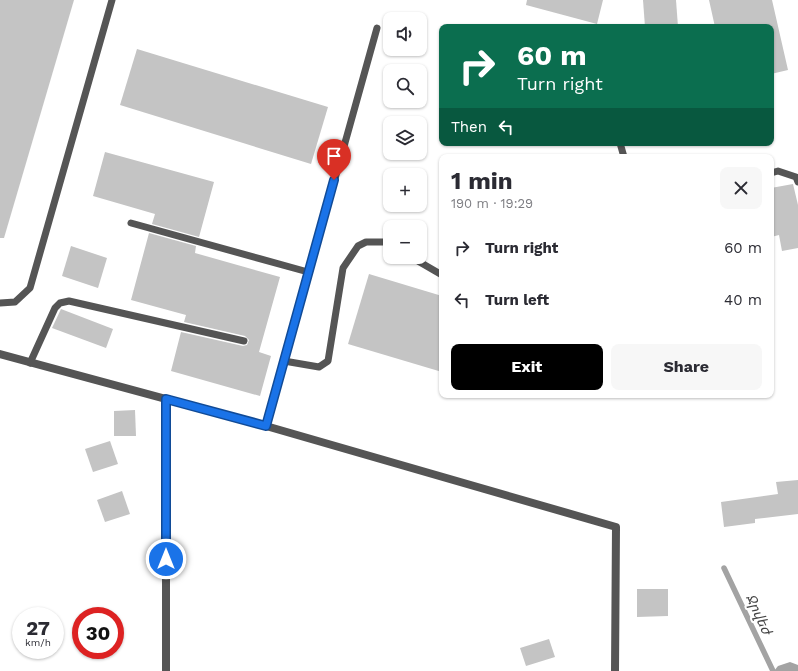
<!DOCTYPE html>
<meta charset="utf-8">
<style>
body{margin:0;font-family:"Work Sans","Noto Sans Armenian",sans-serif;background:#f7f7f7;color:#2b2b33;height:100vh;display:flex;flex-direction:column;font-size:15px;white-space:nowrap}
*{box-sizing:border-box;margin:0}
p{font-size:13px;color:#7c7c81}
.icon{flex:none;width:22px;height:22px;fill:none;stroke:currentColor;stroke-width:2;stroke-linecap:round;stroke-linejoin:round}
.map{position:relative;flex:1;overflow:hidden}
.panel{position:absolute;left:439px;top:154px;width:335px;height:244px;display:flex;flex-direction:column;background:#fff;border-radius:8px;box-shadow:0 1px 3px #0004}
.panel>*{flex:none}
.top-card{position:absolute;left:439px;top:24px;width:335px;height:122px;border-radius:8px;box-shadow:0 1px 3px #0004;background:#0b6e4f;color:#fff;overflow:hidden}
.tools{position:absolute;left:383px;top:12px;display:grid;gap:8px}
.tools a{display:grid;place-items:center;width:44px;height:44px;border-radius:8px;background:#fff;box-shadow:0 1px 3px #0004;font-size:20px}
.speed{position:absolute;left:12px;top:607px;display:flex;gap:8px;font-size:20px;font-weight:700;text-align:center}
.speed>*{display:grid;place-content:center;width:52px;height:52px;border-radius:50%;background:#fff;box-shadow:0 1px 3px #0004;line-height:1}
.speed small{font-size:10px;font-weight:400}
.speed .limit{border:6px solid #d22;background:#fff;color:#111}
.pin{position:absolute;display:grid;place-items:center;width:34px;height:34px;color:#fff;margin:-41px -17px;border-radius:50% 50% 50% 0;rotate:-45deg;box-shadow:0 0 4px #0007}
.pin .icon{rotate:45deg}
.me{position:absolute;width:44px;margin:-22px;rotate:0deg;stroke-linejoin:round;filter:drop-shadow(0 0 3px #0008)}
.turn{display:flex;align-items:center;gap:14px;height:84px;padding:0 12px;font-size:18px}
.turn .icon{width:52px;height:52px;stroke-width:2.5}
.turn b{display:block;font-size:28px;line-height:34px}
.then{display:flex;align-items:center;height:38px;padding:0 12px;background:#0003;gap:8px;font-size:15px}
.round{display:grid;place-items:center;flex:none;width:42px;height:42px;border-radius:8px;background:#f7f7f7}
.summary{display:flex;align-items:center;justify-content:space-between;height:68px;padding:0 12px}
h1{font-size:24px;font-weight:700;line-height:30px}
.button{display:flex;gap:8px;margin-top:auto;padding:8px 12px}
.button a{flex:1;height:46px;border-radius:8px;background:#000;color:#fff;font-size:16px;font-weight:700;line-height:46px;text-align:center}
.button a+a{background:#f7f7f7;color:#2b2b33}
ul{padding:0;list-style:none}
li{display:flex;align-items:center;gap:12px;height:52px;padding:0 12px}
li div{flex:1}
li b{display:block;font-size:15px}
li em{font-style:normal}
.map>svg:first-child{display:block}
.water{fill:#a3a3a3}
.lines{fill:none;stroke-linecap:round;stroke-linejoin:round}
.stream{stroke:#a3a3a3;stroke-width:5.5}
.building{fill:#c4c4c4}
.lane{stroke:#555;stroke-width:7}
.street{stroke:#555;stroke-width:8}
.route-casing{stroke:#114b97;stroke-width:10}
.route{stroke:#1a73e8;stroke-width:7}
.labels{text-anchor:middle;dominant-baseline:central;stroke-width:4;stroke-linejoin:round;paint-order:stroke}
.water-label{font-size:14px;font-style:italic;fill:#444;stroke:#fff}
</style>
<div class="map">
<svg width="798" height="671" viewBox="0 0 798 671">
<rect width="100%" height="100%" fill="#fff"/>
<polygon class="water" points="790,662 798,665 798,671 774,671 778,666"/>
<g class="lines">
<polyline class="stream" points="724,568 773,671"/>
</g>
<g class="building">
<polygon points="0,0 74,0 4,238 0,238"/>
<polygon points="527,0 603,0 597,24 526,5"/>
<polygon points="643,0 676,0 678,27 645,27"/>
<polygon points="709,0 772,0 788,70 771,74 771,27 715,27"/>
<polygon points="137,49 328,107 311,164 120,105"/>
<polygon points="105,152 214,182 199,237 152,224 155,214 93,196"/>
<polygon points="793,184 798,205 798,248 782,251 779,235 771,237 771,188"/>
<polygon points="149,233 196,246 195,253 280,277 259,352 271,356 260,396 171,371 181,332 243,346 247,345 249,340 245,336 184,322 186,315 131,300"/>
<polygon points="71,246 107,258 98,288 62,276"/>
<polygon points="369,274 442,296 442,372 348,344"/>
<polygon points="61,309 113,329 106,348 52,328"/>
<polygon points="135,410 136,436 114,436 114,411"/>
<polygon points="110,441 118,464 93,472 85,449"/>
<polygon points="798,480 798,514 755,519 755,523 724,527 721,502 778,494 776,482"/>
<polygon points="122,491 130,514 105,522 97,500"/>
<polygon points="637,589 668,589 668,616 637,617"/>
<polygon points="549,639 555,657 526,666 520,648"/>
</g>
<g class="lines">
<g class="lane">
<polyline points="620,143 624,157"/>
<polyline points="771,173 778,171 796,177 798,182"/>
<polyline points="131,223 308,272"/>
<polyline points="411,257 442,275"/>
<polyline points="0,303 15,302 30,288 112,0"/>
<polyline points="284,361 319,367 328,361 343,268 358,246 366,242 385,242 390,245"/>
<polyline points="30,363 55,308 60,303 69,301 244,341"/>
<polyline points="266,426 377,28"/>
</g>
<g class="street">
<polyline points="0,354 266,426 616,527 615,671"/>
<polyline points="166,671 166,399"/>
</g>
</g>
<g class="lines">
<defs>
<polyline id="route" points="166,559 166,399 266,426 334,180"/>
</defs>
<use href="#route" class="route-casing"/>
<use href="#route" class="route"/>
</g>
<g class="labels">
<g class="water-label">
<text transform="translate(759 614) rotate(65)">Ջրվեժ</text>
</g>
</g>
</svg>
<div class="tools">
<a><svg class="icon" aria-label="sound" viewBox="0 0 24 24"><path d="M4 9h4l5-4v14l-5-4H4zM17 9q2 3 0 6"/></svg></a>
<a><svg class="icon" aria-label="search" viewBox="0 0 24 24"><circle cx="10" cy="10" r="6"/><path d="M15 15l6 6"/></svg></a>
<a><svg class="icon" aria-label="layers" viewBox="0 0 24 24"><path d="M12 4l9 5-9 5-9-5zM3 14l9 5 9-5"/></svg></a>
<a>+</a>
<a>−</a>
</div>
<div class="speed"><div>27<small>km/h</small></div><div class="limit">30</div></div>
<div class="pin" style="left:334px;top:180px;background:#d93025"><svg class="icon" aria-label="arrive" viewBox="0 0 24 24"><path d="M6 21V4h12l-3 4 3 4H6"/></svg></div>
<svg class="me" style="left:166px;top:559px" viewBox="-20 -20 40 40"><circle r="17" fill="#1a73e8" stroke="#fff" stroke-width="3"/><path d="M0-11L8 9 0 5-8 9z" fill="#fff"/></svg>
<div class="top-card">
<div class="turn"><svg class="icon" aria-label="right" viewBox="0 0 24 24"><path d="M7 20v-9h11M14 6l5 5-5 5"/></svg><div><b>60 m</b>Turn right</div></div>
<div class="then">Then<svg class="icon" aria-label="left" viewBox="0 0 24 24"><path d="M17 20v-9H6M10 6l-5 5 5 5"/></svg></div>
</div>
<section class="panel">
<div class="summary"><div><h1>1 min</h1><p>190 m · 19:29</p></div><a class="round"><svg class="icon" aria-label="close" viewBox="0 0 24 24"><path d="M6 6l12 12M18 6L6 18"/></svg></a></div>
<ul>
<li><svg class="icon" aria-label="right" viewBox="0 0 24 24"><path d="M7 20v-9h11M14 6l5 5-5 5"/></svg><div><b>Turn right</b></div><em>60 m</em></li>
<li><svg class="icon" aria-label="left" viewBox="0 0 24 24"><path d="M17 20v-9H6M10 6l-5 5 5 5"/></svg><div><b>Turn left</b></div><em>40 m</em></li>
</ul>
<div class="button"><a>Exit</a><a>Share</a></div>
</section>
</div>
